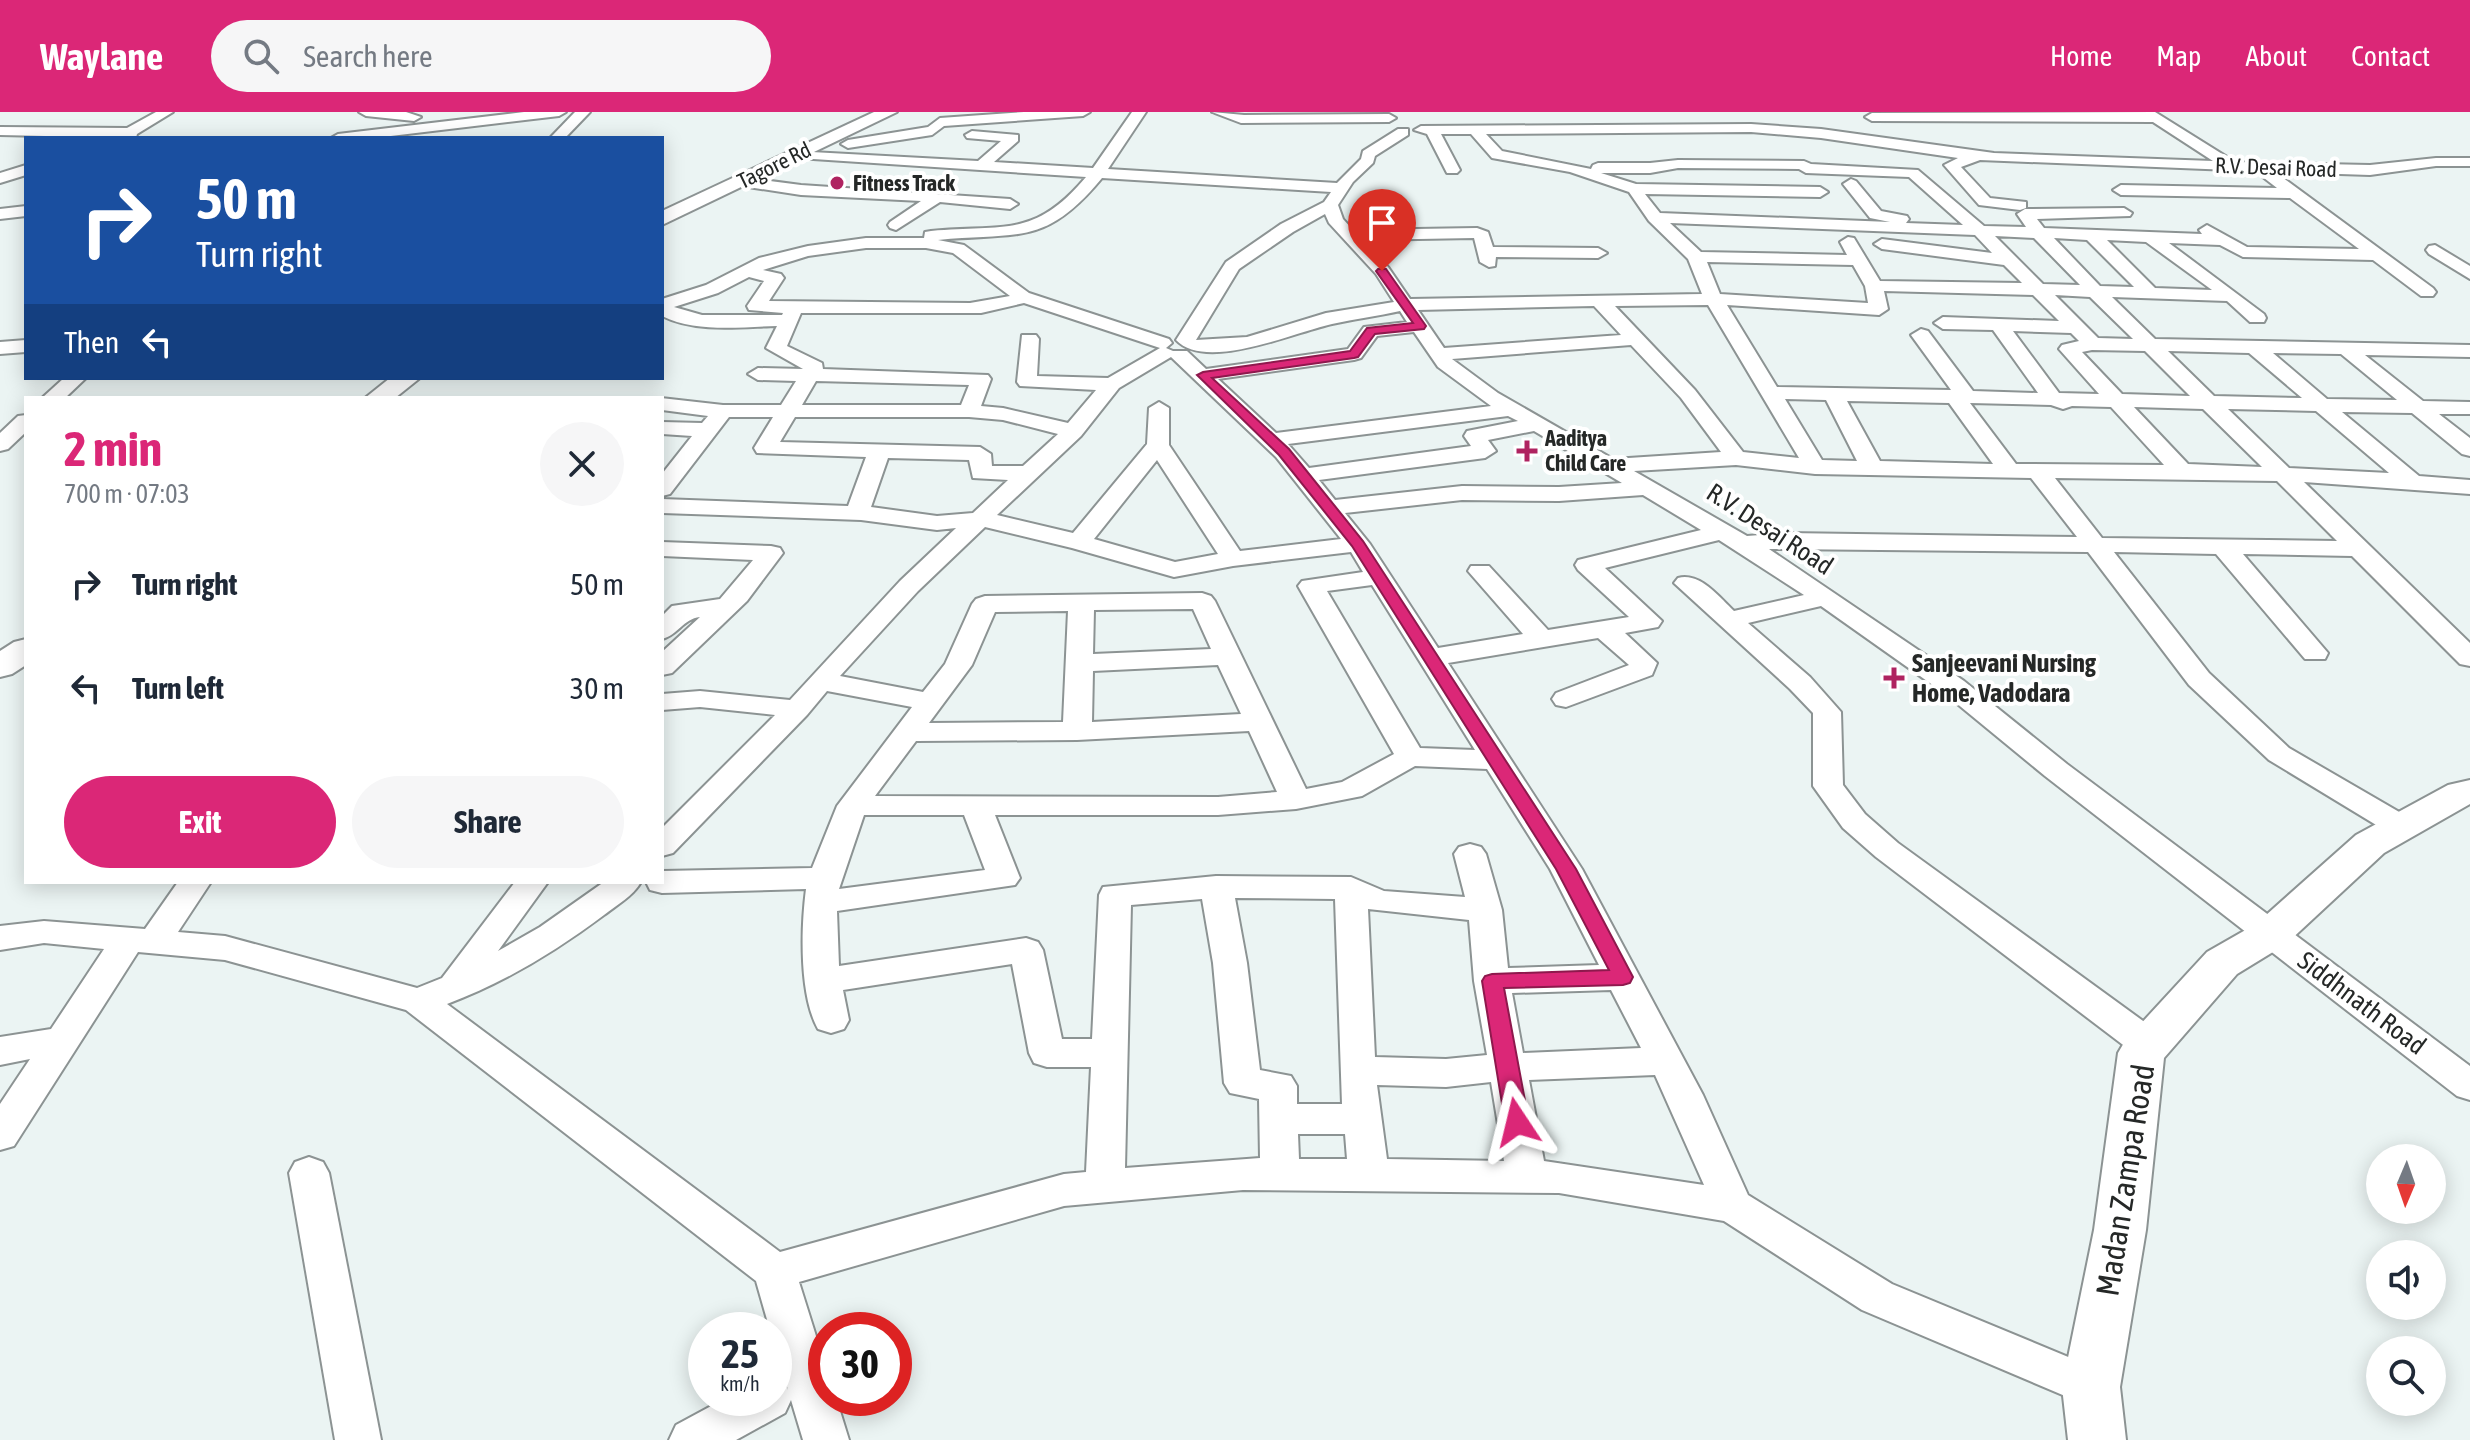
<!DOCTYPE html>
<meta charset="utf-8">
<style>
body{margin:0;font-family:"Asap Condensed",sans-serif;background:#f6f6f7;color:#1f2937;height:100vh;display:flex;flex-direction:column;font-size:30px;white-space:nowrap}
*{box-sizing:border-box;margin:0}
p{font-size:26px;color:#747a83}
.icon{flex:none;width:44px;height:44px;fill:none;stroke:currentColor;stroke-width:2;stroke-linecap:round;stroke-linejoin:round}
.map{position:relative;flex:1;overflow:hidden}
.drawer{position:absolute;left:24px;top:284px;width:640px;height:488px;display:flex;flex-direction:column;background:#fff;border-radius:0px;box-shadow:0 4px 20px #0003}
.drawer>*{flex:none}
.top-card{position:absolute;left:24px;top:24px;width:640px;height:244px;border-radius:0px;box-shadow:0 4px 20px #0003;background:#1a4fa0;color:#fff;overflow:hidden}
.needle{width:52px;rotate:182deg}
.fabs{position:absolute;left:2366px;top:1032px;display:grid;gap:16px}
.fabs a{display:grid;place-items:center;width:80px;height:80px;border-radius:50%;background:#fff;box-shadow:0 4px 20px #0003;font-size:40px}
.speed{position:absolute;left:688px;top:1200px;display:flex;gap:16px;font-size:40px;font-weight:700;text-align:center}
.speed>*{display:grid;place-content:center;width:104px;height:104px;border-radius:50%;background:#fff;box-shadow:0 4px 20px #0003;line-height:1}
.speed small{font-size:20px;font-weight:400}
.speed .limit{border:12px solid #d22;background:#fff;color:#111}
.pin{position:absolute;display:grid;place-items:center;width:68px;height:68px;color:#fff;margin:-82px -34px;border-radius:50% 50% 50% 0;rotate:-45deg;box-shadow:0 0 8px #0007}
.pin .icon{rotate:45deg}
.me{position:absolute;width:88px;margin:-44px;rotate:350deg;stroke-linejoin:round;filter:drop-shadow(0 0 6px #0008)}
.turn{display:flex;align-items:center;gap:28px;height:168px;padding:0 40px;font-size:36px}
.turn .icon{width:104px;height:104px;stroke-width:2.5}
.turn b{display:block;font-size:56px;line-height:68px}
.then{display:flex;align-items:center;height:76px;padding:0 40px;background:#0003;gap:16px;font-size:30px}
.round{display:grid;place-items:center;flex:none;width:84px;height:84px;border-radius:42px;background:#f6f6f7}
.head{display:flex;align-items:center;justify-content:space-between;height:136px;padding:0 40px}
h1{font-size:48px;font-weight:700;line-height:60px;color:#db2777}
.cta{display:flex;gap:16px;margin-top:auto;padding:16px 40px}
.cta a{flex:1;height:92px;border-radius:48px;background:#db2777;color:#fff;font-size:32px;font-weight:700;line-height:92px;text-align:center}
.cta a+a{background:#f6f6f7;color:#1f2937}
ul{padding:0;list-style:none}
li{display:flex;align-items:center;gap:24px;height:104px;padding:0 40px}
li div{flex:1}
li b{display:block;font-size:30px}
li em{font-style:normal}
header{display:flex;align-items:center;gap:48px;box-sizing:border-box;height:112px;padding:0 40px;background:#db2777;color:#fff}
header strong{font-size:38px}
nav{display:flex;gap:44px;margin-inline-start:auto;font-size:28px}
.search{width:560px;height:72px;background:#f6f6f7;display:flex;align-items:center;gap:20px;box-sizing:border-box;padding:0 28px;border-radius:44px;color:#747a83;font-size:30px}
.map>svg:first-child{display:block}
.lines{fill:none;stroke-linecap:round;stroke-linejoin:round}
.minor-casing{stroke:#8c9393;stroke-width:4}
.major-casing{stroke:#8c9393;stroke-width:4}
.minor{fill:#fff;fill-rule:evenodd}
.major{fill:#fff;fill-rule:evenodd}
.route{fill:#db2777;stroke:#8e194d;stroke-width:2}
.poi-dot{fill:#af2360;stroke:#fff;stroke-width:3}
.labels{text-anchor:middle;dominant-baseline:central;stroke-width:8;stroke-linejoin:round;paint-order:stroke}
.far-street-label{font-size:22px;fill:#252827;stroke:#fff}
.far-poi-label{font-size:22px;font-weight:bold;fill:#252827;stroke:#fff;text-anchor:start}
.street-label{font-size:26px;fill:#252827;stroke:#fff}
.poi-label{font-size:26px;font-weight:bold;fill:#252827;stroke:#fff;text-anchor:start}
.near-street-label{font-size:32px;fill:#252827;stroke:#fff}
</style>
<header>
<strong>Waylane</strong>
<div class="search"><svg class="icon" aria-label="search" viewBox="0 0 24 24"><circle cx="10" cy="10" r="6"/><path d="M15 15l6 6"/></svg>Search here</div>
<nav><a>Home</a><a>Map</a><a>About</a><a>Contact</a></nav>
</header>
<div class="map">
<svg width="2470" height="1328" viewBox="0 0 2470 1328">
<rect width="100%" height="100%" fill="#ebf4f3"/>
<g class="lines">
<defs>
<g id="minor">
<polygon points="156,0 173,0 137,22 136,26 0,23 0,15 127,16"/>
<polygon points="359,0 406,0 421,5 414,9 366,4"/>
<polygon points="524,0 566,0 559,4 374,26 331,26 338,22"/>
<polygon points="575,0 590,0 565,26 550,26"/>
<polygon points="1024,0 1090,0 1083,4 944,14 932,23 848,36 841,32 848,28 928,15 940,6"/>
<path d="M 1132,0 L 1146,0 L 1108,57 L 1337,71 L 1361,47 L 1363,39 L 1398,17 L 1408,17 L 1408,23 L 1375,44 L 1373,51 L 1353,70 L 1338,93 L 1343,107 L 1353,118 L 1477,116 L 1488,120 L 1493,135 L 1598,136 L 1607,141 L 1598,146 L 1496,145 L 1495,154 L 1489,155 L 1480,150 L 1474,126 L 1363,128 L 1388,155 L 1410,187 L 1702,182 L 1688,147 L 1649,109 L 1629,80 L 1570,60 L 1492,46 L 1471,22 L 1441,22 L 1460,58 L 1457,61 L 1447,61 L 1427,22 L 1414,18 L 1421,14 L 1751,12 L 1821,17 L 1994,41 L 2213,49 L 2153,10 L 1872,9 L 1865,5 L 1872,1 L 2155,0 L 2235,50 L 2370,53 L 2436,46 L 2470,46 L 2470,54 L 2436,54 L 2370,63 L 2275,60 L 2433,176 L 2436,180 L 2433,184 L 2421,184 L 2373,148 L 2243,145 L 2220,133 L 2169,131 L 2264,202 L 2266,206 L 2264,210 L 2250,210 L 2227,189 L 2112,185 L 2155,227 L 2470,233 L 2470,245 L 2365,243 L 2423,289 L 2470,290 L 2470,302 L 2439,302 L 2470,326 L 2470,344 L 2462,342 L 2412,301 L 2342,300 L 2419,364 L 2470,368 L 2470,382 L 2304,370 L 2470,531 L 2470,554 L 2460,552 L 2352,444 L 2243,442 L 2328,541 L 2325,547 L 2305,547 L 2216,442 L 2114,440 L 2209,561 L 2289,636 L 2413,708 L 2418,715 L 2413,722 L 2402,725 L 2391,722 L 2269,648 L 2189,573 L 2088,440 L 1769,437 L 1964,569 L 2067,652 L 2470,954 L 2470,988 L 2457,984 L 2045,664 L 1944,581 L 1821,494 L 1748,511 L 1810,565 L 1841,600 L 1843,673 L 1865,702 L 1898,731 L 2161,922 L 2166,932 L 2161,942 L 2148,945 L 2135,942 L 1876,745 L 1843,716 L 1813,674 L 1813,601 L 1790,577 L 1674,471 L 1678,466 C 1700,460 1719,485 1734,499 L 1804,483 L 1719,428 L 1605,456 L 1662,509 L 1658,515 L 1625,521 L 1657,551 L 1652,563 L 1566,595 L 1556,593 L 1552,587 L 1556,581 L 1629,553 L 1598,526 L 1448,551 L 1582,757 L 1703,983 L 1748,1083 L 1892,1172 L 2107,1261 L 2114,1275 L 2107,1289 L 2091,1295 L 1862,1198 L 1724,1109 L 1559,1081 L 1243,1078 L 1064,1094 L 799,1170 L 826,1256 L 826,1286 L 836,1286 L 849,1328 L 803,1328 L 791,1288 L 785,1301 L 736,1328 L 669,1328 L 676,1313 L 726,1286 L 774,1286 L 774,1267 L 785,1271 L 788,1278 L 774,1230 L 774,1218 L 770,1218 L 756,1169 L 406,898 L 225,848 L 138,840 L 14,1034 L 0,1038 L 0,992 L 30,947 L 0,953 L 0,925 L 51,917 L 104,837 L 44,831 L 0,838 L 0,814 L 44,809 L 145,817 L 178,770 L 211,770 L 178,820 L 225,824 L 417,876 L 442,866 L 515,770 L 548,770 L 498,839 L 540,815 L 604,770 L 641,770 C 633,784 617,793 604,803 C 556,839 504,871 447,892 L 780,1140 L 1064,1062 L 1086,1060 L 1091,955 L 1047,955 L 1034,951 L 1029,941 L 1012,852 L 843,878 L 849,908 L 844,917 L 831,921 L 818,917 C 799,883 801,816 806,777 L 662,781 L 650,778 L 646,770 L 662,770 L 662,759 L 812,756 L 837,694 L 912,595 L 827,579 L 807,603 L 673,741 L 662,744 L 662,716 L 775,603 L 700,595 L 662,598 L 662,582 L 700,579 L 790,588 L 900,469 L 956,416 L 937,418 L 861,408 L 662,401 L 662,387 L 848,394 L 866,345 L 757,341 L 754,336 L 773,305 L 729,305 L 670,382 L 662,384 L 662,362 L 692,324 L 662,322 L 662,310 L 702,311 L 708,304 L 662,298 L 661,286 L 723,293 L 781,293 L 796,269 L 758,268 L 748,262 L 758,256 L 803,257 L 766,236 L 777,214 C 740,215 696,221 662,204 L 662,187 L 706,173 L 759,146 L 808,134 L 866,126 L 924,126 L 925,120 L 931,119 C 1004,112 1034,127 1086,65 L 798,46 L 793,45 L 793,39 L 978,49 L 1001,29 L 967,26 L 965,23 L 972,19 L 1018,23 L 1018,29 L 994,50 L 1093,56 ZM 1751,20 L 1821,26 L 1958,46 L 1944,53 L 1979,93 L 2020,98 L 2026,96 L 2026,90 L 1990,86 L 1961,55 L 1980,48 L 2255,59 L 2277,76 L 2121,73 L 2113,78 L 2121,83 L 2290,86 L 2359,137 L 2247,135 L 2207,113 L 2199,118 L 2202,122 L 2044,116 L 2037,107 L 2130,104 L 2132,101 L 2124,96 L 2025,97 L 2017,102 L 2026,115 L 1984,114 L 1918,58 L 1811,52 L 1804,49 L 1678,48 L 1650,51 L 1598,51 L 1593,53 L 1591,57 L 1502,39 L 1486,22 ZM 1678,56 L 1799,57 L 1806,61 L 1909,65 L 1963,113 L 1906,111 L 1909,107 L 1907,104 L 1881,99 L 1856,69 L 1851,67 L 1843,72 L 1870,106 L 1890,110 L 1660,101 L 1645,82 L 1820,85 L 1828,80 L 1820,75 L 1636,72 L 1601,61 L 1650,61 ZM 1102,66 L 1331,80 L 1324,90 L 1281,112 L 1226,150 L 1176,228 C 1206,260 1295,220 1332,212 C 1355,207 1378,204 1400,199 L 1407,210 L 1364,215 L 1348,237 L 1206,257 L 1187,239 L 1173,239 L 1166,236 L 1172,231 L 1169,227 L 1029,181 L 964,133 L 938,128 C 1019,120 1045,135 1102,66 ZM 1325,102 L 1329,111 L 1376,162 L 1394,190 L 1326,201 L 1247,225 L 1196,228 L 1239,157 L 1293,120 ZM 1670,111 L 1975,123 L 1992,141 L 1882,127 L 1874,132 L 1882,137 L 2004,153 L 2022,171 L 1880,169 L 1854,126 L 1848,125 L 1840,130 L 1847,143 L 1701,140 ZM 1995,124 L 2034,126 L 2080,173 L 2043,172 ZM 2054,126 L 2087,128 L 2134,175 L 2100,174 ZM 2107,128 L 2146,130 L 2212,178 L 2155,176 ZM 866,136 L 926,136 L 953,141 L 1010,184 L 970,191 L 769,189 L 784,166 L 781,162 L 763,158 L 808,144 ZM 1707,150 L 1853,153 L 1865,174 L 1868,191 L 1720,182 ZM 749,165 L 764,169 L 747,194 L 749,198 L 783,201 L 782,203 L 702,203 L 674,195 L 718,181 ZM 1884,179 L 2033,183 L 2059,209 L 1943,205 L 1934,211 L 1943,217 L 1993,218 L 2038,281 L 1973,279 L 1928,219 L 1921,217 L 1911,223 L 1951,278 L 1777,275 L 1727,193 L 1879,203 L 1888,197 ZM 2055,183 L 2090,185 L 2133,227 L 2098,226 ZM 1024,191 L 1160,236 L 1108,266 L 1037,264 L 1039,227 L 1036,223 L 1022,223 L 1017,270 L 1020,274 L 1096,278 L 1068,311 L 1003,296 L 981,294 L 991,267 L 988,263 L 823,257 L 822,251 L 787,234 L 801,201 L 981,201 ZM 1708,193 L 1799,346 L 1743,340 L 1695,278 L 1615,194 ZM 1594,194 L 1621,223 L 1444,236 L 1418,198 ZM 2013,219 L 2071,221 L 2079,229 L 2062,233 L 2059,237 L 2099,282 L 2059,281 ZM 1414,220 L 1438,255 L 1491,294 L 1276,321 L 1218,267 L 1354,248 L 1361,246 L 1377,224 ZM 1631,233 L 1681,286 L 1721,340 L 1613,347 L 1498,281 L 1452,247 ZM 2092,238 L 2145,239 L 2190,284 L 2122,282 L 2082,240 ZM 2168,239 L 2249,241 L 2302,286 L 2214,284 ZM 2273,241 L 2341,242 L 2397,288 L 2327,287 ZM 1171,245 L 1276,345 L 1341,427 L 1240,439 L 1169,333 L 1169,296 L 1159,290 L 1149,296 L 1147,332 L 1073,421 L 997,403 L 1081,324 L 1119,276 ZM 816,269 L 969,273 L 961,293 L 802,293 ZM 1785,287 L 1826,288 L 1857,349 L 1822,348 ZM 1847,289 L 1949,291 L 1993,352 L 1880,349 ZM 1970,291 L 2051,293 L 2063,297 L 2072,294 L 2111,295 L 2164,353 L 2016,352 ZM 2134,295 L 2203,297 L 2262,355 L 2188,352 ZM 2228,297 L 2316,299 L 2389,361 L 2289,356 ZM 1508,304 L 1518,309 L 1467,319 L 1464,324 L 1471,334 L 1309,356 L 1288,332 ZM 795,305 L 969,305 L 1003,308 L 1058,322 L 1023,354 L 992,354 L 991,342 L 980,335 L 780,330 ZM 1534,319 L 1622,371 L 1559,375 L 1462,374 L 1335,388 L 1319,368 L 1485,346 L 1496,339 L 1488,328 ZM 888,346 L 969,348 L 973,366 L 1008,368 L 973,401 L 937,404 L 871,395 ZM 1157,348 L 1218,442 L 1175,450 L 1094,427 ZM 1736,353 L 1815,362 L 2031,366 L 2077,425 L 1786,421 L 1747,424 L 1634,359 ZM 2055,366 L 2277,369 L 2337,429 L 2102,426 ZM 1643,383 L 1701,418 L 1578,448 L 1575,453 L 1578,458 L 1629,505 L 1548,518 L 1489,454 L 1471,454 L 1468,459 L 1523,522 L 1438,536 L 1370,432 L 1345,401 L 1462,388 L 1559,389 ZM 985,415 L 1072,436 L 1174,465 L 1233,454 L 1351,440 L 1363,460 L 1302,469 L 1298,474 L 1394,642 L 1342,670 L 1306,677 L 1215,489 L 1211,484 L 1202,481 L 985,484 L 976,487 L 972,492 L 945,552 L 923,580 L 840,564 L 918,479 ZM 1372,473 L 1475,638 L 1420,636 L 1327,479 ZM 1193,497 L 1211,537 L 1093,542 L 1094,498 ZM 1068,499 L 1063,610 L 929,611 L 972,553 L 995,500 ZM 1218,553 L 1241,602 L 1092,610 L 1093,559 ZM 1249,619 L 1277,680 L 1218,685 L 875,684 L 916,629 L 1077,628 ZM 1415,654 L 1487,657 L 1550,757 L 1599,853 L 1508,856 L 1502,798 L 1486,742 L 1481,735 L 1470,732 L 1459,735 L 1454,742 L 1465,785 L 1384,779 L 1351,765 L 1216,764 L 1103,775 L 1099,783 L 1092,927 L 1062,927 L 1043,838 L 1038,830 L 1026,826 L 839,854 L 837,799 L 1015,773 L 1020,766 L 995,703 L 1218,703 L 1296,697 L 1362,684 ZM 864,703 L 964,703 L 985,758 L 839,777 ZM 1235,786 L 1335,787 L 1342,992 L 1297,992 L 1297,974 L 1291,964 L 1260,958 L 1247,851 ZM 1202,787 L 1213,851 L 1224,971 L 1230,981 L 1259,987 L 1260,1046 L 1125,1056 L 1131,793 ZM 1368,797 L 1469,808 L 1474,869 L 1487,943 L 1446,947 L 1375,945 ZM 1611,878 L 1641,936 L 1523,941 L 1512,881 ZM 1655,963 L 1704,1073 L 1544,1049 L 1529,968 ZM 1491,970 L 1504,1049 L 1387,1047 L 1377,973 L 1446,975 ZM 1298,1022 L 1345,1022 L 1347,1047 L 1299,1047 Z"/>
<polygon points="1212,0 1244,3 1389,2 1396,6 1389,10 1241,11"/>
<polygon points="26,53 26,63 0,71 0,61"/>
<polygon points="740,65 801,73 1010,87 1018,92 1010,97 940,90 896,118 890,116 888,113 890,110 921,89 801,83 735,73 732,70"/>
<polygon points="26,94 26,104 0,107 0,97"/>
<polygon points="2435,133 2470,154 2470,167 2429,142 2426,138 2429,134"/>
<polygon points="26,228 26,240 0,242 0,230"/>
<polygon points="64,266 86,266 65,286 42,286"/>
<polygon points="26,303 26,320 8,337 0,339 0,321 18,304"/>
<path d="M 662,430 L 771,434 L 780,436 L 783,441 L 747,489 L 672,561 L 662,563 L 662,540 L 700,505 C 683,507 678,523 662,527 L 662,504 L 672,494 L 720,487 L 753,448 L 662,444 Z"/>
<polygon points="309,1045 323,1050 329,1061 381,1328 335,1328 289,1061 295,1050"/>
</g>
<g id="major">
<polygon points="874,0 897,0 662,113 662,99"/>
<polygon points="390,266 420,266 395,286 365,286"/>
<polygon points="26,527 26,553 12,562 0,565 0,539 14,530"/>
<polygon points="2470,668 2470,692 2384,741 2286,832 2237,862 2164,946 2146,1118 2120,1275 2126,1328 2068,1328 2062,1275 2094,1118 2118,941 2125,929 2207,840 2256,812 2356,723 2448,673"/>
</g>
</defs>
<use href="#minor" class="minor-casing"/>
<use href="#major" class="major-casing"/>
<use href="#minor" class="minor"/>
<use href="#major" class="major"/>
</g>
<polygon class="route" points="1378,157 1386,157 1426,214 1424,217 1375,222 1358,245 1354,246 1212,266 1289,337 1363,429 1576,757 1633,865 1630,871 1623,873 1504,876 1529,1010 1525,1016 1517,1019 1509,1016 1505,1010 1482,869 1485,864 1492,862 1609,858 1556,757 1352,434 1279,343 1197,263 1203,260 1350,239 1367,216 1413,211 1376,159"/>
<g class="poi-dot">
<circle cx="837" cy="71" r="8"/>
<path d="M1523 327h8v8h8v8h-8v8h-8v-8h-8v-8h8z"/>
<path d="M1890 554h8v8h8v8h-8v8h-8v-8h-8v-8h8z"/>
</g>
<g class="labels">
<g class="far-street-label">
<text transform="translate(774 53) rotate(-26)">Tagore Rd</text>
<text transform="translate(2276 55) rotate(2)">R.V. Desai Road</text>
</g>
<g class="far-poi-label">
<text x="853" y="71">Fitness Track</text>
<text x="1545" y="326">Aaditya<tspan x="1545" dy="25">Child Care</tspan></text>
</g>
<g class="street-label">
<text transform="translate(1770 417) rotate(33)">R.V. Desai Road</text>
<text transform="translate(2362 891) rotate(37)">Siddhnath Road</text>
</g>
<g class="poi-label">
<text x="1912" y="551">Sanjeevani Nursing<tspan x="1912" dy="30">Home, Vadodara</tspan></text>
</g>
<g class="near-street-label">
<text transform="translate(2125 1068) rotate(-81)">Madan Zampa Road</text>
</g>
</g>
</svg>
<div class="fabs">
<a><svg class="needle" viewBox="-14 -14 28 28"><path d="M0-13l5 13h-10z" fill="#e53935"/><path d="M0 13l5-13h-10z" fill="#747a83"/></svg></a>
<a><svg class="icon" aria-label="sound" viewBox="0 0 24 24"><path d="M4 9h4l5-4v14l-5-4H4zM17 9q2 3 0 6"/></svg></a>
<a><svg class="icon" aria-label="search" viewBox="0 0 24 24"><circle cx="10" cy="10" r="6"/><path d="M15 15l6 6"/></svg></a>
</div>
<div class="speed"><div>25<small>km/h</small></div><div class="limit">30</div></div>
<div class="pin" style="left:1382px;top:159px;background:#d93025"><svg class="icon" aria-label="arrive" viewBox="0 0 24 24"><path d="M6 21V4h12l-3 4 3 4H6"/></svg></div>
<svg class="me" style="left:1517px;top:1010px" viewBox="-20 -20 40 40"><path d="M0-17L14 15 0 8-14 15z" fill="#db2777" stroke="#fff" stroke-width="4"/></svg>
<div class="top-card">
<div class="turn"><svg class="icon" aria-label="right" viewBox="0 0 24 24"><path d="M7 20v-9h11M14 6l5 5-5 5"/></svg><div><b>50 m</b>Turn right</div></div>
<div class="then">Then<svg class="icon" aria-label="left" viewBox="0 0 24 24"><path d="M17 20v-9H6M10 6l-5 5 5 5"/></svg></div>
</div>
<section class="drawer">
<div class="head"><div><h1>2 min</h1><p>700 m · 07:03</p></div><a class="round"><svg class="icon" aria-label="close" viewBox="0 0 24 24"><path d="M6 6l12 12M18 6L6 18"/></svg></a></div>
<ul>
<li><svg class="icon" aria-label="right" viewBox="0 0 24 24"><path d="M7 20v-9h11M14 6l5 5-5 5"/></svg><div><b>Turn right</b></div><em>50 m</em></li>
<li><svg class="icon" aria-label="left" viewBox="0 0 24 24"><path d="M17 20v-9H6M10 6l-5 5 5 5"/></svg><div><b>Turn left</b></div><em>30 m</em></li>
</ul>
<div class="cta"><a>Exit</a><a>Share</a></div>
</section>
</div>
